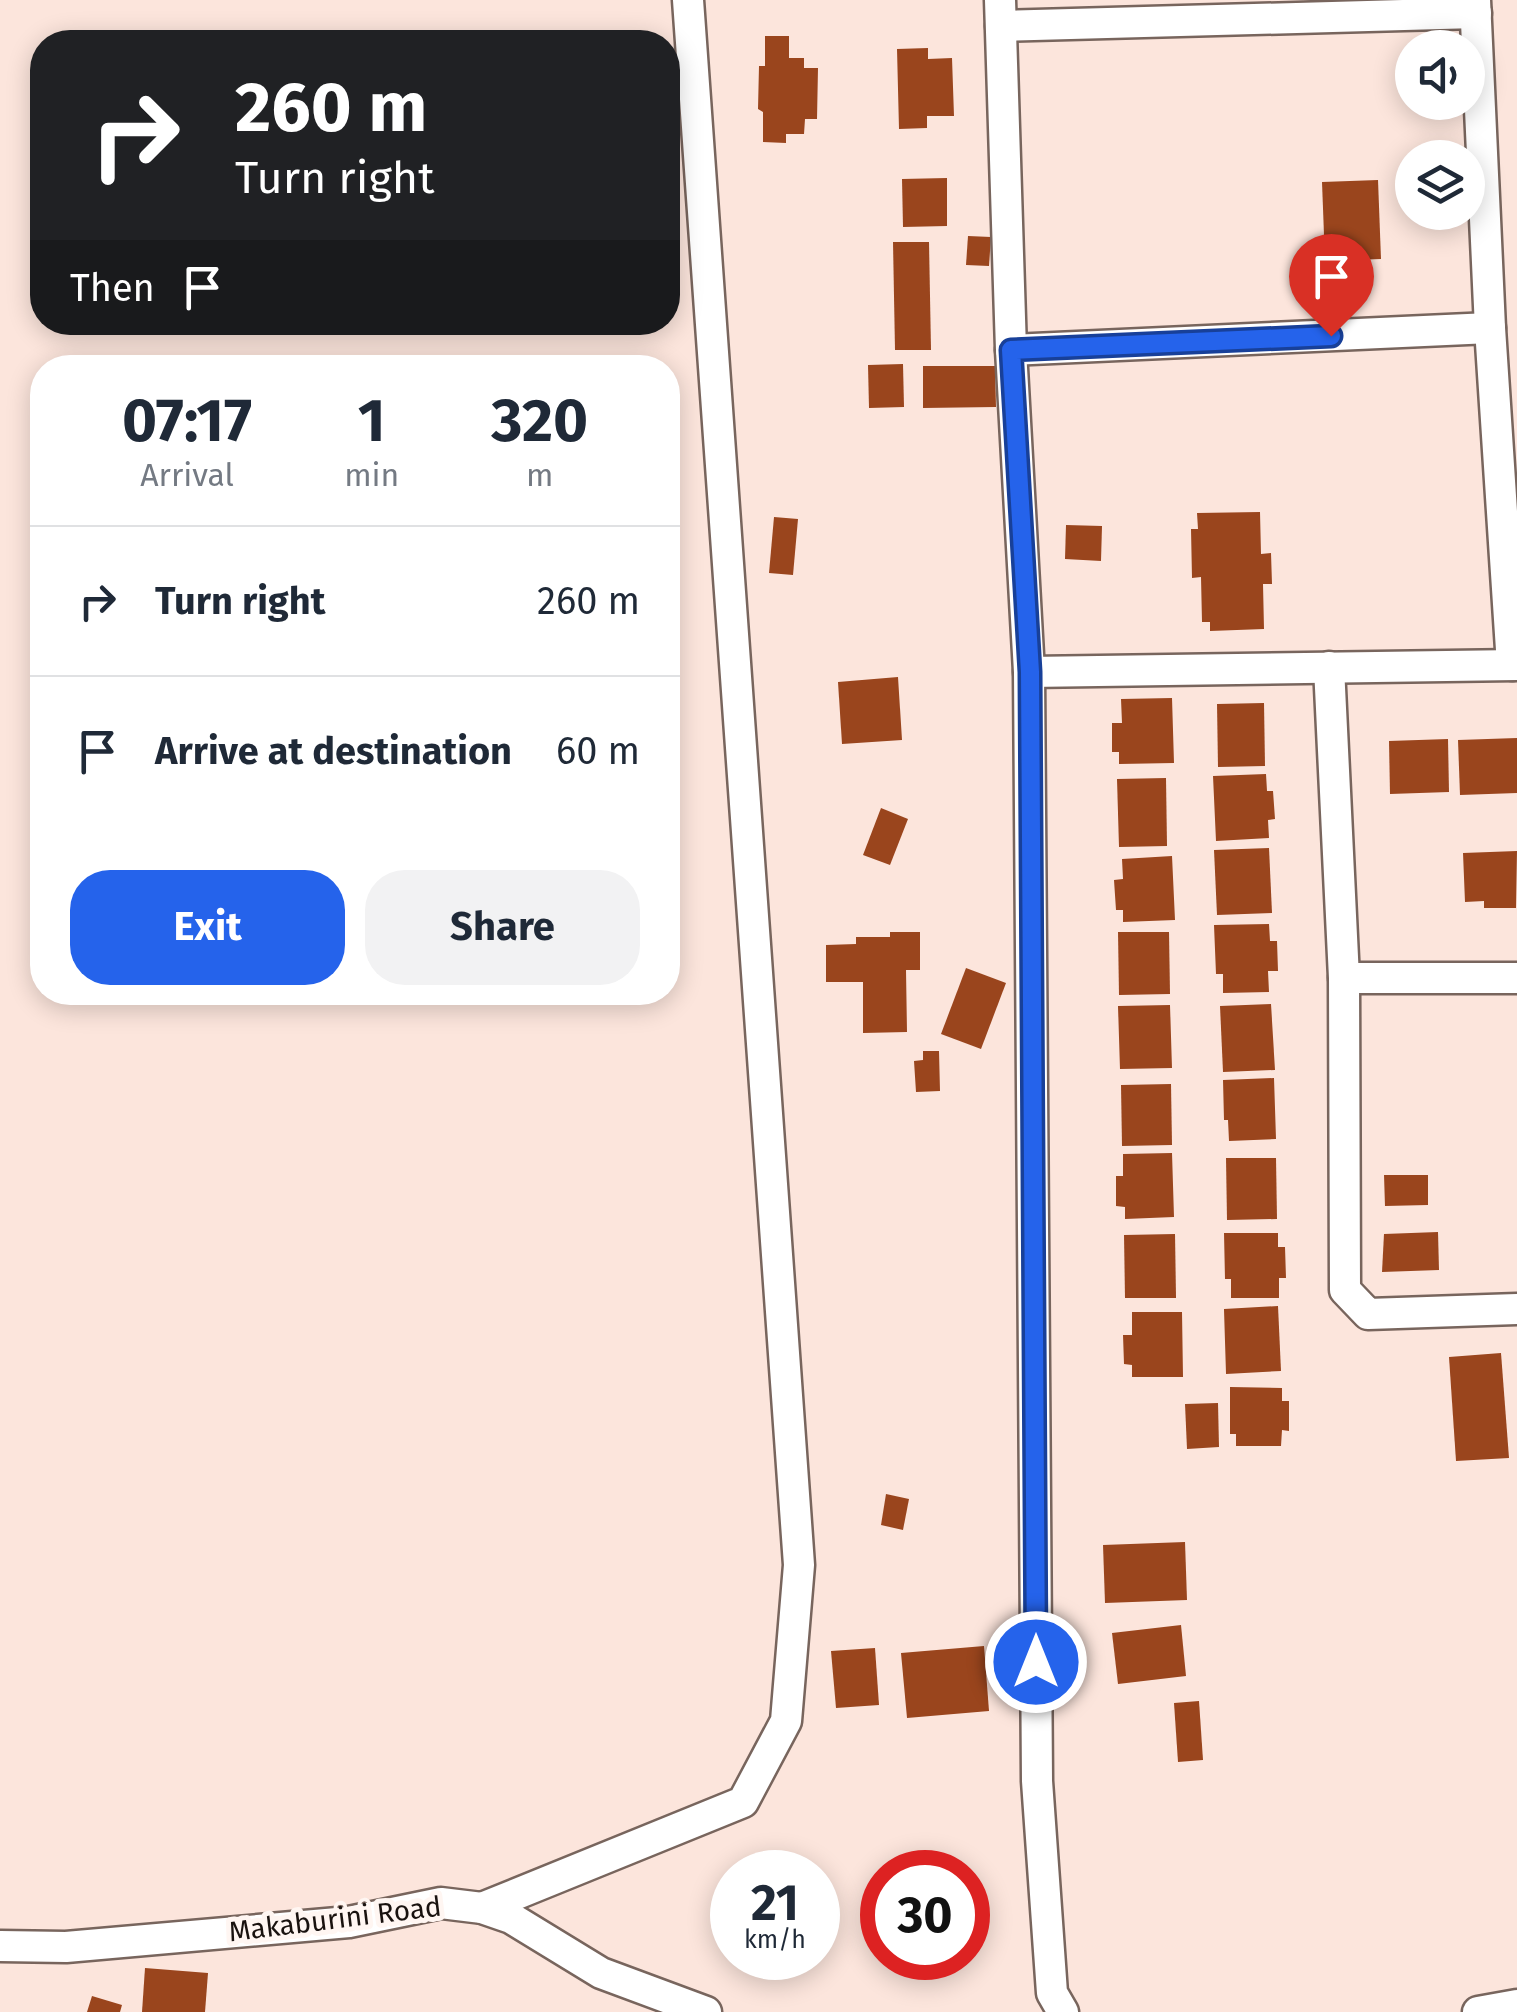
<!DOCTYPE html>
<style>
body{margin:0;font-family:"Fira Sans",sans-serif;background:#f2f2f3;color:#1f2937;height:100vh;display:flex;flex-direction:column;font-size:38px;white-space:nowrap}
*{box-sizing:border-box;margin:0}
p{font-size:32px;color:#747a83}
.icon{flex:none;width:55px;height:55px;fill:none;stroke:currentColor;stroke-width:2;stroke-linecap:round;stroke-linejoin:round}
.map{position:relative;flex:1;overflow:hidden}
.details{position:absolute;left:30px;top:355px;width:650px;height:650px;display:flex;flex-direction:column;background:#fff;border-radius:40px;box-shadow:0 5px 25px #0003}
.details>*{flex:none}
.top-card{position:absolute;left:30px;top:30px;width:650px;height:305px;border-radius:40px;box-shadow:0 5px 25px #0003;background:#202124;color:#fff;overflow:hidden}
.fabs{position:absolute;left:1395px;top:30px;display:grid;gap:20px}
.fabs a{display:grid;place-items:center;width:90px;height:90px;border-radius:50%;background:#fff;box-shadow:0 5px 25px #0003;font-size:50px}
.speed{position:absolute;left:710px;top:1850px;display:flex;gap:20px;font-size:50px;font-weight:700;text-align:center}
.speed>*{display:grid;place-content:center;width:130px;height:130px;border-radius:50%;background:#fff;box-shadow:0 5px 25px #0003;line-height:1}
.speed small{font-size:25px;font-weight:400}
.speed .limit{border:15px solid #d22;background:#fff;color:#111}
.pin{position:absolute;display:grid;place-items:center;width:85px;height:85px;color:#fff;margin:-102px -42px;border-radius:50% 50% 50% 0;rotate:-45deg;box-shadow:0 0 10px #0007}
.pin .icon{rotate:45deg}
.me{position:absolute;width:110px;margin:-55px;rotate:0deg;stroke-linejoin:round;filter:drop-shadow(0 0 8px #0008)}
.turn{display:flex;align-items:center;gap:35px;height:210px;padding:0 40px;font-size:45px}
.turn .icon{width:130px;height:130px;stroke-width:2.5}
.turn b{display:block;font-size:70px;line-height:85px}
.then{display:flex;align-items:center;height:95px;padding:0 40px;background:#0003;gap:20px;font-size:38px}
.eta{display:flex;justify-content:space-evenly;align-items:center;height:170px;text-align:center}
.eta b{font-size:60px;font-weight:700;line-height:70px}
.cta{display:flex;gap:20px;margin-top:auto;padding:20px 40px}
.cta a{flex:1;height:115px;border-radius:40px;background:#2563eb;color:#fff;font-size:40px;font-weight:700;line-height:115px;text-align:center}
.cta a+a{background:#f2f2f3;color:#1f2937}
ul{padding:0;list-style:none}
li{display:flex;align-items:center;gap:30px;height:150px;padding:0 40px;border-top:2px solid #e0e1e3}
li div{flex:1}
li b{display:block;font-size:38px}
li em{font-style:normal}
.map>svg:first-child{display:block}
.building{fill:#9a451d}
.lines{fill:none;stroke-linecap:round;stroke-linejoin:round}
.street-casing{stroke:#78655d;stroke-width:35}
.street{stroke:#fff;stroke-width:30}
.route-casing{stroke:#184099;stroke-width:25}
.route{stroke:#2563eb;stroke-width:18}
.labels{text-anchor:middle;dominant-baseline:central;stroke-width:10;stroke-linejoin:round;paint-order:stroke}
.street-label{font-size:28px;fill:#19120f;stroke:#fff6f2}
</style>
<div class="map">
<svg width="1517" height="2012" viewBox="0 0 1517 2012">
<rect width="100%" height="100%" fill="#fce5dc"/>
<g class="building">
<polygon points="765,36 789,36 789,58 804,58 804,68 818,68 817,119 805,119 804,134 786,134 786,143 763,142 763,112 758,109 759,66 765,66"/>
<polygon points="928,48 928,59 952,58 954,116 927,116 927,128 899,129 897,49"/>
<polygon points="947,178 947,226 903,227 902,179"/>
<polygon points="1378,180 1381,259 1325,261 1322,182"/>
<polygon points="968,236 991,237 989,266 966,265"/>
<polygon points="893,242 929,242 931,350 895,350"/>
<polygon points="903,364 904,407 869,408 868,365"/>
<polygon points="923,366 995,366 996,407 923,408"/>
<polygon points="1260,512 1261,554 1271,553 1272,584 1263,584 1264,629 1210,631 1210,622 1202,622 1201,577 1192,578 1191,529 1198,529 1197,513"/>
<polygon points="774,517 798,519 793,575 769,573"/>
<polygon points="1066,525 1102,526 1101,561 1065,559"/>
<polygon points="898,677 902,740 842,744 838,682"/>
<polygon points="1172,698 1174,763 1119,764 1119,752 1112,752 1112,723 1122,723 1121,699"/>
<polygon points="1264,703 1265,766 1218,767 1217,704"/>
<polygon points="1517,738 1517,793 1460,795 1458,740"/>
<polygon points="1448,739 1449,792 1390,794 1389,741"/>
<polygon points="1266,774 1267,791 1273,791 1275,819 1268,820 1269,838 1216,841 1213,776"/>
<polygon points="1166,778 1167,846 1119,847 1117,779"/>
<polygon points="881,808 908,819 890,865 863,855"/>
<polygon points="1269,848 1272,913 1217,915 1214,850"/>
<polygon points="1517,851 1516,908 1484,908 1484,901 1465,902 1463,853"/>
<polygon points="1172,856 1175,920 1123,922 1123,910 1116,910 1114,880 1123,879 1122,859"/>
<polygon points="1269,924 1270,941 1277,941 1278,971 1268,971 1269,992 1223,993 1223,974 1216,974 1214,925"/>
<polygon points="890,932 920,932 920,970 906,970 907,1032 863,1033 863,982 826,982 826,945 856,944 856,937 890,937"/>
<polygon points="1118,932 1169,932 1170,994 1119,995"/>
<polygon points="966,968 1006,983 981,1049 941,1034"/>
<polygon points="1271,1004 1275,1070 1223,1072 1220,1006"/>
<polygon points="1170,1005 1172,1068 1120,1069 1118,1006"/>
<polygon points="923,1051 939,1051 940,1091 916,1092 914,1061 923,1060"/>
<polygon points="1274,1078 1276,1139 1229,1141 1228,1120 1224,1120 1223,1080"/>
<polygon points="1171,1084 1172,1145 1122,1146 1121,1085"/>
<polygon points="1172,1153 1174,1217 1125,1219 1125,1207 1116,1206 1116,1176 1123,1176 1123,1154"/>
<polygon points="1226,1158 1276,1158 1277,1219 1227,1220"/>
<polygon points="1384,1175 1428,1175 1428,1205 1385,1206"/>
<polygon points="1438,1232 1439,1270 1382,1272 1384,1234"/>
<polygon points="1224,1233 1278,1233 1278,1247 1285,1247 1286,1278 1279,1278 1279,1298 1231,1298 1231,1279 1225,1279"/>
<polygon points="1175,1234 1176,1298 1125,1298 1124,1235"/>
<polygon points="1278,1306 1281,1371 1226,1374 1224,1309"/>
<polygon points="1132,1312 1182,1312 1183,1377 1132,1377 1132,1365 1124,1364 1123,1335 1132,1335"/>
<polygon points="1501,1353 1509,1458 1456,1461 1449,1357"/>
<polygon points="1230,1387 1282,1388 1282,1401 1289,1401 1289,1431 1282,1430 1281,1446 1236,1446 1236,1434 1230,1434"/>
<polygon points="1218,1403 1219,1447 1187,1449 1185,1404"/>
<polygon points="886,1494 909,1499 903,1530 881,1525"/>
<polygon points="1185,1542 1187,1600 1105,1603 1103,1545"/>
<polygon points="1181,1625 1186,1676 1118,1684 1112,1633"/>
<polygon points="984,1646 989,1711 907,1718 901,1653"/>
<polygon points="875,1648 879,1705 836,1708 831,1651"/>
<polygon points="1199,1701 1203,1760 1178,1762 1174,1703"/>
<polygon points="145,1968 208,1973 205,2012 142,2012"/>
<polygon points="92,1996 122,2005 120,2012 87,2012"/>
</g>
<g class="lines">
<defs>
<g id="street">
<polyline points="1000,0 1011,350 1029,672 1037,1781 1052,1993 1063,2012"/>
<polyline points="1475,0 1490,328 1512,665"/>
<polyline points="1001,26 1476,13"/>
<polyline points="1011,350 1490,328"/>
<polyline points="1329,667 1344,978 1345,1290 1368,1314 1517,1309"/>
<polyline points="1029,672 1517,665"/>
<polyline points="1344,978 1517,978"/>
<polyline points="482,1908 743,1802 786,1721 799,1565 688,0"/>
<polyline points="0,1946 66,1947 349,1922 441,1903 482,1908 511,1918 601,1973 706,2012"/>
<polyline points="1478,2012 1517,2005"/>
</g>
</defs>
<use href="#street" class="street-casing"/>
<use href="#street" class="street"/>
</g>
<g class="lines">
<defs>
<polyline id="route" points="1036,1662 1030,672 1011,350 1331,336"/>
</defs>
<use href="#route" class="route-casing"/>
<use href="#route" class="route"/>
</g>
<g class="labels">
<g class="street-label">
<text transform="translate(335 1919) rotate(-7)">Makaburini Road</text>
</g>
</g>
</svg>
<div class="fabs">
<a><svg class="icon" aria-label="sound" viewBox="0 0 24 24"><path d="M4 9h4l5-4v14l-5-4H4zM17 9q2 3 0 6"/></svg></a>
<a><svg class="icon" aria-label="layers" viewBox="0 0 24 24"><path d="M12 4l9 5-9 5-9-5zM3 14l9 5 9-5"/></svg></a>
</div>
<div class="speed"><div>21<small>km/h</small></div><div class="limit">30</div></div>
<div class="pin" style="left:1331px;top:336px;background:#d93025"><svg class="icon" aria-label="arrive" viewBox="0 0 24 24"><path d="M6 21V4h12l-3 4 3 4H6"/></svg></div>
<svg class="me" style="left:1036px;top:1662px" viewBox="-20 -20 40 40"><circle r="17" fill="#2563eb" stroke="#fff" stroke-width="3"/><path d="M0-11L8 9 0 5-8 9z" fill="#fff"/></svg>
<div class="top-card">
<div class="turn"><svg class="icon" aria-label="right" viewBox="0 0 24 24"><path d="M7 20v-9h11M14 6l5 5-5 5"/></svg><div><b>260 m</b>Turn right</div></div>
<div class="then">Then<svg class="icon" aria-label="arrive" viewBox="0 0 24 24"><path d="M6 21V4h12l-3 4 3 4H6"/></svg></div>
</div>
<section class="details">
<div class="eta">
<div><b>07:17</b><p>Arrival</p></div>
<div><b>1</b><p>min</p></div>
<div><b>320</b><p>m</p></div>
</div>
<ul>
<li><svg class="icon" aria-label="right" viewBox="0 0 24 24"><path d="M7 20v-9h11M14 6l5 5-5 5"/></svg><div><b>Turn right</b></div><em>260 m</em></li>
<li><svg class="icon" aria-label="arrive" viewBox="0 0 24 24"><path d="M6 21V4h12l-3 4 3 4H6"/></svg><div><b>Arrive at destination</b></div><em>60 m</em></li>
</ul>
<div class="cta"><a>Exit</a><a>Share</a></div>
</section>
</div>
